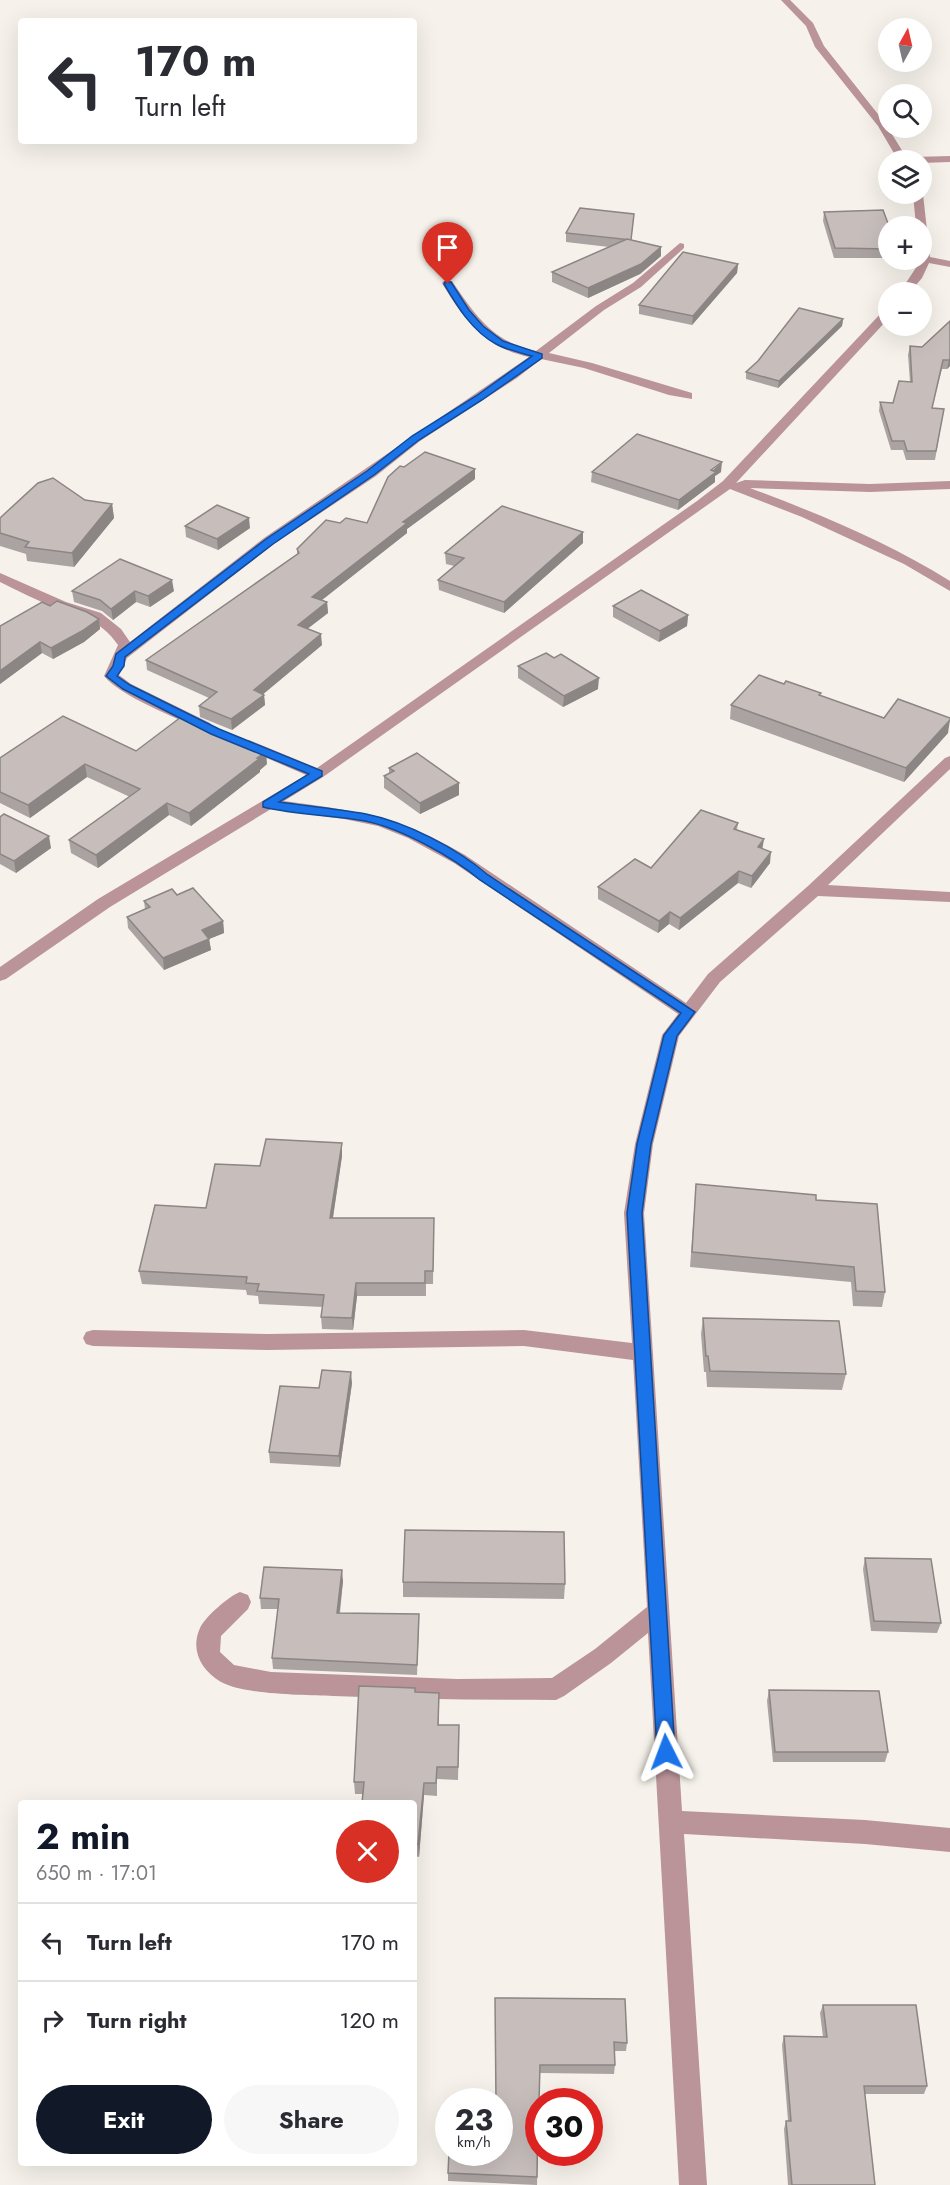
<!DOCTYPE html>
<meta charset="utf-8">
<style>
body{margin:0;font-family:Jost,sans-serif;background:#f7f7f7;color:#2b2b33;height:100vh;display:flex;flex-direction:column;font-size:22px;white-space:nowrap}
*{box-sizing:border-box;margin:0}
p{font-size:20px;color:#7c7c81}
.icon{flex:none;width:33px;height:33px;fill:none;stroke:currentColor;stroke-width:2;stroke-linecap:round;stroke-linejoin:round}
.map{position:relative;flex:1;overflow:hidden}
.side{position:absolute;left:18px;top:1800px;width:399px;height:366px;display:flex;flex-direction:column;background:#fff;border-radius:6px;box-shadow:0 6px 24px #0002}
.side>*{flex:none}
.banner{position:absolute;left:18px;top:18px;width:399px;height:126px;border-radius:6px;box-shadow:0 6px 24px #0002;background:#fff;color:#2b2b33;overflow:hidden}
.needle{width:39px;rotate:8deg}
.fabs{position:absolute;left:878px;top:18px;display:grid;gap:12px}
.fabs a{display:grid;place-items:center;width:54px;height:54px;border-radius:50%;background:#fff;box-shadow:0 6px 24px #0002;font-size:30px}
.speed{position:absolute;left:435px;top:2088px;display:flex;gap:12px;font-size:30px;font-weight:700;text-align:center}
.speed>*{display:grid;place-content:center;width:78px;height:78px;border-radius:50%;background:#fff;box-shadow:0 6px 24px #0002;line-height:1}
.speed small{font-size:15px;font-weight:400}
.speed .limit{border:9px solid #d22;background:#fff;color:#111}
.pin{position:absolute;display:grid;place-items:center;width:51px;height:51px;color:#fff;margin:-62px -26px;border-radius:50% 50% 50% 0;rotate:-45deg;box-shadow:0 0 6px #0007}
.pin .icon{rotate:45deg}
.me{position:absolute;width:66px;margin:-33px;rotate:357deg;stroke-linejoin:round;filter:drop-shadow(0 0 4px #0008)}
.turn{display:flex;align-items:center;gap:21px;height:126px;padding:0 18px;font-size:27px}
.turn .icon{width:78px;height:78px;stroke-width:2.5}
.turn b{display:block;font-size:42px;line-height:51px}
.round{display:grid;place-items:center;flex:none;width:63px;height:63px;border-radius:32px;background:#f7f7f7}
.overview{display:flex;align-items:center;justify-content:space-between;height:102px;padding:0 18px}
h1{font-size:36px;font-weight:700;line-height:45px;color:#111827}
.button{display:flex;gap:12px;margin-top:auto;padding:12px 18px}
.button a{flex:1;height:69px;border-radius:36px;background:#111827;color:#fff;font-size:24px;font-weight:700;line-height:69px;text-align:center}
.button a+a{background:#f7f7f7;color:#2b2b33}
ul{padding:0;list-style:none}
li{display:flex;align-items:center;gap:18px;height:78px;padding:0 18px;border-top:2px solid #e1e1e2}
li div{flex:1}
li b{display:block;font-size:22px}
li em{font-style:normal}
.map>svg:first-child{display:block}
.lines{fill:none;stroke-linecap:round;stroke-linejoin:round}
.street{fill:#ba9499;fill-rule:evenodd}
.wall{fill:#aba3a2}
.shaded-wall{fill:#8b8584}
.building{fill:#c7bebc;stroke:#8b8584;stroke-width:1.5}
.route{fill:#1a73e8;stroke:#114b97;stroke-width:1.5}
</style>
<div class="map">
<svg width="950" height="2185" viewBox="0 0 950 2185">
<rect width="100%" height="100%" fill="#f6f2eb"/>
<g class="lines">
<g class="street">
<polygon points="781,0 790,0 813,23 824,46 885,123 908,160 898,160 878,126 815,47 806,26"/>
<polygon points="950,156 950,162 921,163 921,160 909,160 914,157"/>
<polygon points="921,192 923,194 930,257 950,261 950,267 929,263 922,278 910,292 900,292 921,260 921,226 916,226 913,194 921,194"/>
<path d="M 680,243 L 684,244 L 684,248 L 641,287 L 604,310 L 549,353 L 592,363 L 692,393 L 692,399 L 669,395 L 584,368 L 541,359 L 517,378 L 420,441 L 376,476 L 274,544 L 127,658 L 119,675 L 131,684 L 210,723 L 212,726 L 210,729 L 200,729 C 175,717 120,696 104,676 L 118,645 C 99,618 83,619 55,608 C 37,600 18,591 0,582 L 0,573 L 66,602 L 101,613 L 121,629 L 130,642 L 264,538 L 529,357 C 484,347 465,321 442,283 L 444,281 L 452,281 C 475,315 494,343 536,351 L 596,306 L 633,283 Z"/>
<path d="M 888,309 L 888,319 L 736,483 L 745,480 L 870,484 L 950,481 L 950,489 L 870,492 L 750,488 C 819,514 888,542 950,581 L 950,591 L 904,564 L 802,517 L 730,489 L 323,777 L 284,801 C 354,810 403,818 465,855 L 686,1003 L 708,974 L 808,886 L 945,758 L 950,756 L 950,769 L 828,885 L 950,892 L 950,902 L 818,896 L 720,982 L 679,1036 L 653,1144 L 644,1213 L 682,1811 L 865,1820 L 950,1828 L 950,1852 L 865,1844 L 684,1834 L 707,2185 L 679,2185 L 648,1633 L 611,1663 L 564,1696 L 556,1700 C 481,1700 407,1699 333,1696 C 305,1695 245,1695 221,1682 C 201,1670 190,1650 200,1628 C 205,1617 229,1596 240,1592 L 248,1595 L 251,1602 L 248,1609 L 221,1636 L 220,1652 L 234,1665 L 271,1672 L 457,1679 L 552,1678 L 595,1649 L 647,1607 L 633,1360 L 524,1346 L 268,1350 L 93,1346 L 86,1344 L 83,1338 L 86,1332 L 93,1330 L 268,1334 L 524,1330 L 632,1343 L 624,1213 L 635,1144 L 662,1035 L 678,1014 L 454,863 L 408,838 L 378,826 L 344,819 L 271,809 L 110,907 L 6,979 L 0,981 L 0,967 L 98,899 L 306,775 L 239,746 L 236,743 L 239,740 L 249,740 L 317,768 L 697,501 L 723,481 L 884,310 Z"/>
</g>
</g>
<g class="wall">
<polygon points="824,212 888,226 888,258 834,258 823,221"/>
<polygon points="566,233 632,240 661,256 640,274 588,298 552,282 552,272 609,247 566,242"/>
<polygon points="738,264 737,273 692,325 639,314 639,305"/>
<polygon points="843,319 842,326 778,388 746,379 746,372"/>
<polygon points="950,321 950,366 947,369 942,369 932,408 944,409 935,460 906,460 903,450 891,450 879,411 880,402 893,403 910,382 908,355 910,346 922,347"/>
<polygon points="592,472 721,472 715,476 715,482 678,510 591,482"/>
<polygon points="475,479 407,529 407,533 322,600 327,602 328,613 307,629 322,645 263,694 264,695 265,705 232,730 200,717 199,706 209,698 147,670 146,660 297,554 297,549 340,523 367,523"/>
<polygon points="85,500 112,504 114,518 74,567 27,561 26,554 0,546 0,518"/>
<polygon points="185,526 250,528 218,550 186,537"/>
<polygon points="583,543 504,613 439,590 438,580 454,566 446,564 445,553"/>
<polygon points="72,591 174,591 150,607 136,602 113,620 102,611 74,602"/>
<polygon points="50,606 99,619 100,629 84,642 53,659 42,653 0,684 0,626"/>
<polygon points="613,606 688,615 687,626 659,642 613,617"/>
<polygon points="518,666 598,689 563,707 518,678"/>
<polygon points="820,696 884,718 948,733 904,782 730,719 731,705"/>
<polygon points="136,751 267,764 260,770 260,772 191,826 169,815 98,868 71,853 69,840 130,797 87,777 30,818 0,803 0,758"/>
<polygon points="389,768 459,795 420,814 384,788 384,776 389,774"/>
<polygon points="0,817 51,848 16,873 0,864"/>
<polygon points="738,823 737,830 762,848 770,863 751,888 738,883 679,930 669,924 658,933 598,899 598,887 651,868"/>
<polygon points="177,895 223,921 224,933 209,939 211,950 164,970 128,928 127,917 145,909 144,901"/>
<polygon points="342,1156 333,1218 434,1218 433,1284 426,1284 426,1296 357,1296 353,1330 322,1329 321,1317 323,1307 259,1304 258,1296 247,1295 246,1290 142,1284 139,1271 206,1208 260,1166"/>
<polygon points="696,1184 816,1200 885,1292 882,1307 853,1306 851,1282 690,1267"/>
<polygon points="703,1318 846,1374 842,1390 707,1387 706,1372 704,1372 701,1334"/>
<polygon points="352,1383 340,1467 270,1463 269,1452 319,1388"/>
<polygon points="865,1558 941,1623 937,1633 871,1631 863,1569"/>
<polygon points="343,1581 340,1613 419,1625 417,1675 273,1669 272,1658 278,1609 261,1609 260,1598"/>
<polygon points="403,1582 565,1584 564,1599 403,1597"/>
<polygon points="769,1690 888,1752 885,1762 773,1762 767,1701"/>
<polygon points="416,1692 439,1693 439,1725 459,1738 458,1780 437,1779 437,1796 424,1795 419,1857 414,1856 414,1803 363,1794 355,1794 354,1782"/>
<polygon points="495,1998 627,2043 626,2051 615,2051 615,2065 614,2074 540,2073 537,2185 448,2181 448,2173 500,2152"/>
<polygon points="823,2005 927,2086 924,2094 865,2094 875,2185 788,2185 784,2129 786,2121 788,2121 782,2045 784,2036 823,2037 820,2013"/>
</g>
<g class="shaded-wall">
<polygon points="661,247 661,256 640,274 588,298 588,288"/>
<polygon points="738,264 737,273 692,325 693,316"/>
<polygon points="843,319 842,326 778,388 779,381"/>
<polygon points="950,359 950,366 947,369 949,360"/>
<polygon points="722,462 721,472 715,476 715,482 678,510 679,500"/>
<polygon points="475,469 475,479 407,529 407,533 313,607 312,597 403,522"/>
<polygon points="112,504 114,518 74,567 72,553"/>
<polygon points="249,518 250,528 218,550 217,539"/>
<polygon points="583,532 583,543 504,613 504,602"/>
<polygon points="172,580 174,591 150,607 148,596"/>
<polygon points="135,591 136,602 113,620 111,609"/>
<polygon points="327,602 328,613 298,636 298,625"/>
<polygon points="688,615 687,626 659,642 660,631"/>
<polygon points="99,619 100,629 84,642 53,659 51,648"/>
<polygon points="321,634 322,645 255,701 254,690"/>
<polygon points="40,642 42,653 0,684 0,671"/>
<polygon points="599,678 598,689 563,707 564,696"/>
<polygon points="264,695 265,705 232,730 231,719"/>
<polygon points="950,720 948,733 904,782 906,768"/>
<polygon points="266,751 267,764 260,770 260,772 191,826 189,813"/>
<polygon points="85,764 87,777 30,818 28,805"/>
<polygon points="459,783 459,795 420,814 420,803"/>
<polygon points="167,803 169,815 98,868 96,855"/>
<polygon points="49,836 51,848 16,873 14,861"/>
<polygon points="764,839 762,851 758,847"/>
<polygon points="771,852 770,863 751,888 752,876"/>
<polygon points="739,871 738,883 679,930 680,918"/>
<polygon points="670,912 669,924 658,933 659,921"/>
<polygon points="223,921 224,933 209,939 211,950 164,970 163,958 202,930"/>
<polygon points="342,1143 342,1156 331,1230 330,1218"/>
<polygon points="356,1283 357,1296 353,1330 352,1318"/>
<polygon points="351,1372 352,1383 340,1467 339,1456"/>
<polygon points="342,1570 343,1581 338,1624 337,1613"/>
<polygon points="424,1783 424,1795 419,1857 418,1844"/>
</g>
<g class="building">
<polygon points="580,208 634,214 631,240 566,233"/>
<polygon points="883,210 889,226 888,249 835,248 824,212"/>
<polygon points="627,239 661,247 641,264 588,288 552,272"/>
<polygon points="683,252 738,264 693,316 639,305"/>
<polygon points="799,308 843,319 779,381 746,372 758,361"/>
<polygon points="950,321 950,359 949,360 943,360 932,408 944,409 936,451 907,451 904,441 892,441 880,402 893,403 899,381 912,382 910,346 922,347"/>
<polygon points="637,434 722,462 711,470 716,472 679,500 592,472"/>
<polygon points="425,452 475,469 403,522 407,523 312,597 327,602 298,625 321,634 254,690 264,695 231,719 199,706 217,692 146,660 299,553 297,549 326,520 340,523 346,518 367,523 388,477 400,466 404,467"/>
<polygon points="53,478 85,500 112,504 72,553 25,547 29,542 0,533 0,518 38,483"/>
<polygon points="217,505 249,518 217,539 185,526"/>
<polygon points="502,506 583,532 504,602 438,580 464,558 445,553"/>
<polygon points="120,559 172,580 148,596 135,591 111,609 100,600 72,591"/>
<polygon points="641,590 688,615 660,631 613,606"/>
<polygon points="57,601 87,612 99,619 82,631 51,648 40,642 0,671 0,626 42,602 50,606"/>
<polygon points="546,653 554,658 561,654 599,678 564,696 518,666"/>
<polygon points="759,675 784,684 786,681 821,693 819,695 884,718 898,699 950,718 950,720 906,768 731,705"/>
<polygon points="185,714 266,751 257,758 259,759 189,813 167,803 96,855 69,840 140,789 85,764 28,805 0,792 0,758 63,716 136,751"/>
<polygon points="417,753 459,783 420,803 384,776 394,771 389,768"/>
<polygon points="701,810 738,823 734,829 764,839 758,847 771,852 752,876 739,871 680,918 670,912 659,921 598,887 635,859 651,868"/>
<polygon points="4,814 49,836 14,861 0,854 0,817"/>
<polygon points="193,888 223,921 202,930 209,939 163,958 127,917 150,907 144,901 172,889 177,895"/>
<polygon points="266,1139 342,1143 330,1218 434,1218 433,1271 425,1271 425,1283 356,1283 352,1318 321,1317 324,1295 257,1291 259,1284 246,1283 247,1277 139,1271 155,1205 206,1208 215,1164 260,1166"/>
<polygon points="696,1184 816,1195 816,1200 877,1204 885,1292 856,1291 854,1267 692,1252"/>
<polygon points="703,1318 839,1321 846,1374 710,1371 708,1356 706,1356"/>
<polygon points="322,1370 351,1372 339,1456 269,1452 280,1386 319,1388"/>
<polygon points="405,1530 564,1532 565,1584 403,1582"/>
<polygon points="865,1558 931,1559 941,1623 874,1621"/>
<polygon points="264,1567 342,1570 337,1613 419,1614 417,1665 272,1658 279,1599 260,1598"/>
<polygon points="359,1686 415,1688 415,1692 439,1693 438,1725 459,1725 458,1767 437,1767 436,1783 424,1783 418,1844 414,1844 414,1803 362,1803 364,1782 354,1782"/>
<polygon points="769,1690 879,1691 888,1752 775,1752"/>
<polygon points="495,1998 625,1999 627,2043 614,2042 615,2065 540,2065 539,2102 538,2102 537,2177 448,2173 449,2152 500,2152 500,2102 496,2102"/>
<polygon points="823,2005 916,2005 927,2086 864,2086 875,2185 792,2185 786,2121 791,2121 784,2036 827,2037"/>
</g>
<path class="route" d="M 445,282 L 451,282 L 469,310 L 483,326 L 503,341 L 542,354 L 542,358 L 482,400 L 419,440 L 374,475 L 273,544 L 125,657 L 124,666 L 117,676 L 130,685 L 219,729 L 322,771 L 322,776 L 279,802 C 308,806 337,809 366,814 C 406,822 457,848 488,875 L 695,1012 L 677,1036 L 651,1144 L 642,1213 L 675,1752 L 672,1758 L 666,1760 L 660,1758 L 657,1752 L 627,1213 L 637,1144 L 664,1035 L 681,1013 L 480,880 C 453,857 400,828 365,821 C 331,815 296,815 263,807 L 263,802 L 309,774 L 211,734 L 123,689 L 106,676 L 113,666 L 116,654 L 266,539 L 367,471 L 412,436 L 476,396 L 532,356 C 521,353 507,350 496,344 C 472,331 457,306 444,284 Z"/>
</svg>
<div class="fabs">
<a><svg class="needle" viewBox="-14 -14 28 28"><path d="M0-13l5 13h-10z" fill="#e53935"/><path d="M0 13l5-13h-10z" fill="#7c7c81"/></svg></a>
<a><svg class="icon" aria-label="search" viewBox="0 0 24 24"><circle cx="10" cy="10" r="6"/><path d="M15 15l6 6"/></svg></a>
<a><svg class="icon" aria-label="layers" viewBox="0 0 24 24"><path d="M12 4l9 5-9 5-9-5zM3 14l9 5 9-5"/></svg></a>
<a>+</a>
<a>−</a>
</div>
<div class="speed"><div>23<small>km/h</small></div><div class="limit">30</div></div>
<div class="pin" style="left:448px;top:284px;background:#d93025"><svg class="icon" aria-label="arrive" viewBox="0 0 24 24"><path d="M6 21V4h12l-3 4 3 4H6"/></svg></div>
<svg class="me" style="left:666px;top:1752px" viewBox="-20 -20 40 40"><path d="M0-17L14 15 0 8-14 15z" fill="#1a73e8" stroke="#fff" stroke-width="4"/></svg>
<div class="banner">
<div class="turn"><svg class="icon" aria-label="left" viewBox="0 0 24 24"><path d="M17 20v-9H6M10 6l-5 5 5 5"/></svg><div><b>170 m</b>Turn left</div></div>
</div>
<section class="side">
<div class="overview"><div><h1>2 min</h1><p>650 m · 17:01</p></div><a class="round" style="background:#d93025;color:#fff"><svg class="icon" aria-label="close" viewBox="0 0 24 24"><path d="M6 6l12 12M18 6L6 18"/></svg></a></div>
<ul>
<li><svg class="icon" aria-label="left" viewBox="0 0 24 24"><path d="M17 20v-9H6M10 6l-5 5 5 5"/></svg><div><b>Turn left</b></div><em>170 m</em></li>
<li><svg class="icon" aria-label="right" viewBox="0 0 24 24"><path d="M7 20v-9h11M14 6l5 5-5 5"/></svg><div><b>Turn right</b></div><em>120 m</em></li>
</ul>
<div class="button"><a>Exit</a><a>Share</a></div>
</section>
</div>
